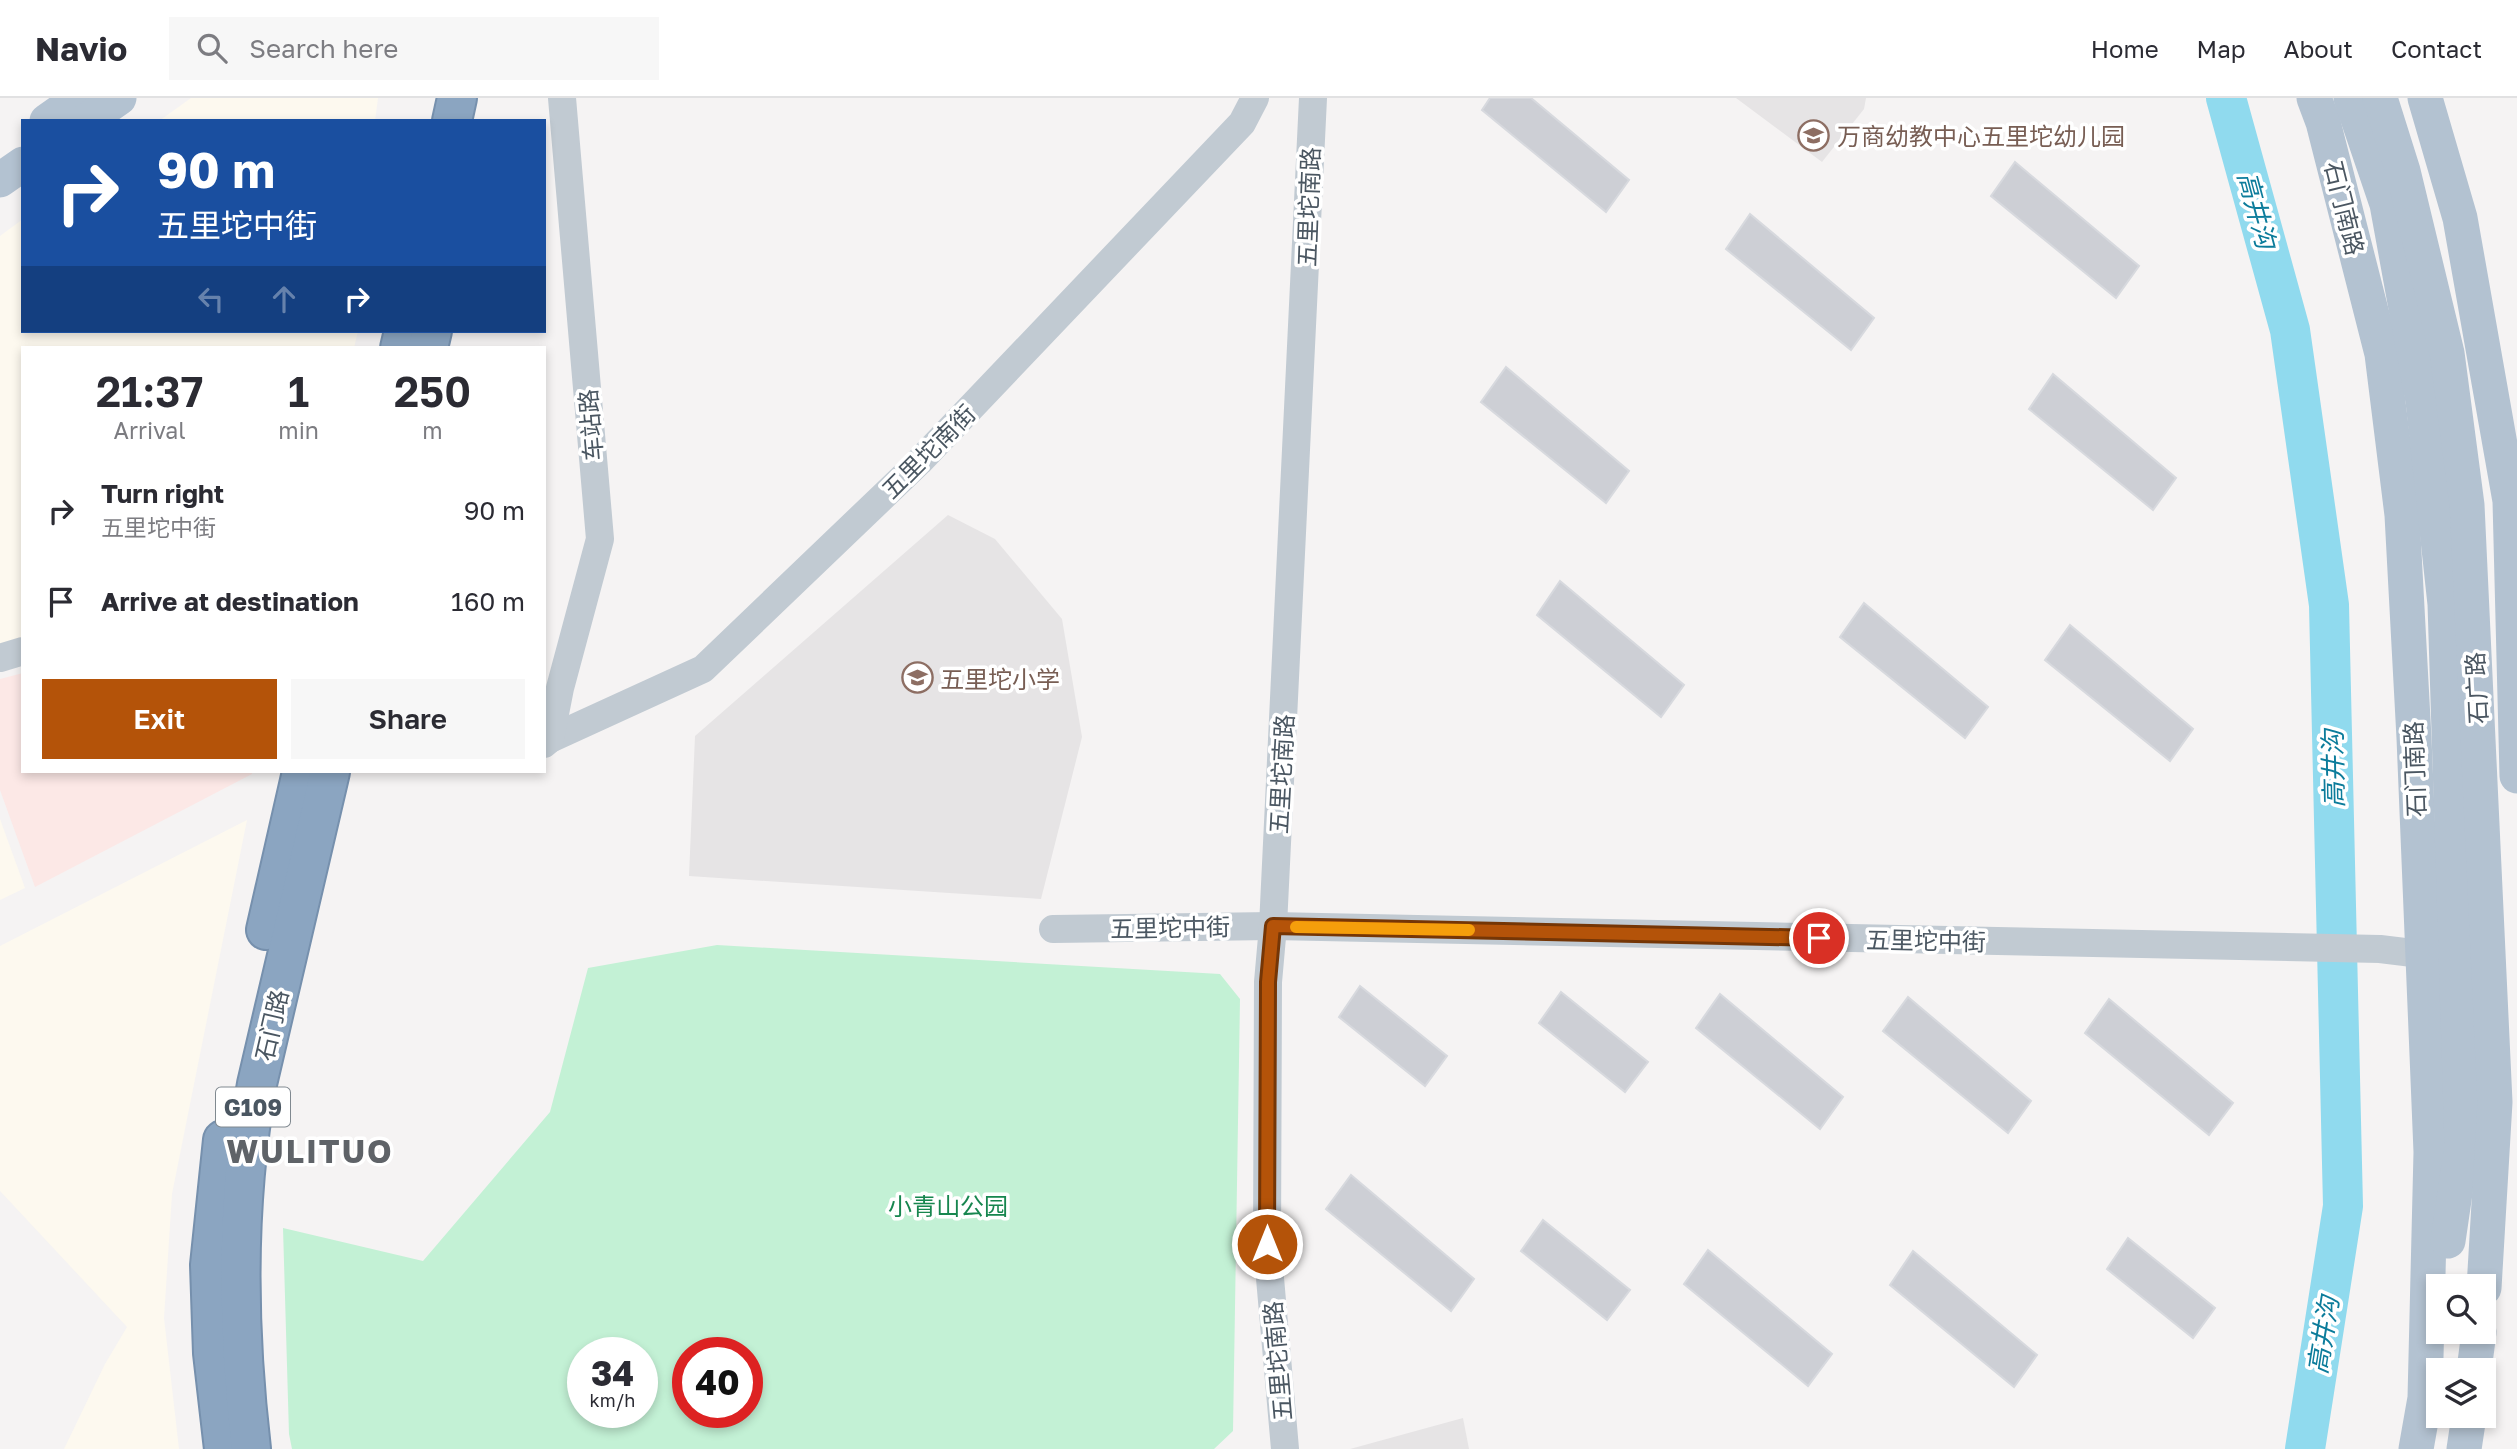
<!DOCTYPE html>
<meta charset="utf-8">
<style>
body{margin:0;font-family:"Golos Text","Noto Sans SC",sans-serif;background:#f7f7f7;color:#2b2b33;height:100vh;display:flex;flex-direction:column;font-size:26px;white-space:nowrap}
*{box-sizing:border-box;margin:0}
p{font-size:23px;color:#7c7c81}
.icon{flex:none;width:38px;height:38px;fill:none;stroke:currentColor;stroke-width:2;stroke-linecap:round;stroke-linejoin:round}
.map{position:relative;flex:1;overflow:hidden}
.details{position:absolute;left:21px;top:248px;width:525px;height:427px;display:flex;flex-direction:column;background:#fff;border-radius:0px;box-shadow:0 4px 10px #0003}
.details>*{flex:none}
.hud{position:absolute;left:21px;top:21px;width:525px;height:214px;border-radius:0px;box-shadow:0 4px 10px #0003;background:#1a4fa0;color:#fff;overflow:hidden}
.buttons{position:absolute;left:2426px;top:1176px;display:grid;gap:14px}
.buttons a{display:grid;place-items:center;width:70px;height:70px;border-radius:0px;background:#fff;box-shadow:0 4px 10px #0003;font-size:35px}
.speed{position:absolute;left:567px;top:1239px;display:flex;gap:14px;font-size:35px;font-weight:700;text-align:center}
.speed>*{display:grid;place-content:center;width:91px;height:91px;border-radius:50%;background:#fff;box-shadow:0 4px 10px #0003;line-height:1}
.speed small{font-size:18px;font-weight:400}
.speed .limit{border:10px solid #d22;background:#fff;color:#111}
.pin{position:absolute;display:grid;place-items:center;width:60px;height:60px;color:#fff;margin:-30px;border:4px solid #fff;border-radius:50%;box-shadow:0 2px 7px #0007}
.me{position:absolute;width:77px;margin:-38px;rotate:0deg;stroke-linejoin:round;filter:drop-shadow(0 0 5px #0008)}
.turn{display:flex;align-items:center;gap:24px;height:147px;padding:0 21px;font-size:32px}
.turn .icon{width:91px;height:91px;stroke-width:2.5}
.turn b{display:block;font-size:49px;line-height:60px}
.lanes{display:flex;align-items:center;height:66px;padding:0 21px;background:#0003;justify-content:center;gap:35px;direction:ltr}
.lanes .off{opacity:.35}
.eta{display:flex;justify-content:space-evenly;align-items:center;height:119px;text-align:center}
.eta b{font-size:42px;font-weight:600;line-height:49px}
.button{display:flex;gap:14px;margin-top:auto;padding:14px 21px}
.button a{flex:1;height:80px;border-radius:0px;background:#b45309;color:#fff;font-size:28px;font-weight:600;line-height:80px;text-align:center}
.button a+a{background:#f7f7f7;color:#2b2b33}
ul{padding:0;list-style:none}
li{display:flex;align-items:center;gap:21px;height:91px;padding:0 21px}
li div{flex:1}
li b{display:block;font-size:26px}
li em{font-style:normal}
header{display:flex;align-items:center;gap:42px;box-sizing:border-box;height:98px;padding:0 35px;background:#fff;border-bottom:2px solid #e1e1e2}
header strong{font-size:33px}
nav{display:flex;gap:38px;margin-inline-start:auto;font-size:24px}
.search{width:490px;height:63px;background:#f7f7f7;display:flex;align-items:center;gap:18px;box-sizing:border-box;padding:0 24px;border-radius:0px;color:#7c7c81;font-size:26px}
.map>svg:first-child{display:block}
.commercial{fill:#fdf9ef}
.education{fill:#e6e4e5}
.medical{fill:#fce8e6}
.green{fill:#c3f1d5;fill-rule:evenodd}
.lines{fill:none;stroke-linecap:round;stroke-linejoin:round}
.river{stroke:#90daee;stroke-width:40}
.building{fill:#cdcfd5;stroke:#d7d9de;stroke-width:2}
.highway-casing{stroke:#7690ad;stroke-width:42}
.minor{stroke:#c1cad2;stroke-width:28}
.major{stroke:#b3c2d1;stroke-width:35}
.highway{stroke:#8ba5c1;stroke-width:38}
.route-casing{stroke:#753606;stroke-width:18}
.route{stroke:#b45309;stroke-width:12}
.slow{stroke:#f59e0b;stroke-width:12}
.labels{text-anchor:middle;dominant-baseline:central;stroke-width:7;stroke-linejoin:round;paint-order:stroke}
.shield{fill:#fff;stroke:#808990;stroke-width:2}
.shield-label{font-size:23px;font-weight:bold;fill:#4a5661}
.education-label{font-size:24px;fill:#785e54;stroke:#fff;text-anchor:start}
.street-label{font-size:24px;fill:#4a5661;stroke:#fff}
.park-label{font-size:24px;fill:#17864f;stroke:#fff}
.water-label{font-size:26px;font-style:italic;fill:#0c7c9b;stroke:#fff}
.district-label{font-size:32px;font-weight:bold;letter-spacing:2px;fill:#5f6368;stroke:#fff}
</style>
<header>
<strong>Navio</strong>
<div class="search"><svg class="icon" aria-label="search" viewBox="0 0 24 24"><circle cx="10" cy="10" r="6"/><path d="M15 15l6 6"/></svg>Search here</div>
<nav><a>Home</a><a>Map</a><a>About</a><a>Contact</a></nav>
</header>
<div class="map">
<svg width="2517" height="1351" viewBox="0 0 2517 1351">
<rect width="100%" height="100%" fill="#f5f3f3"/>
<g class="commercial">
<polygon points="191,0 378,0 375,23 159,23"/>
<polygon points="23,121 23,233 358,233 354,250 23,250 23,540 0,547 0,138"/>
<polygon points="0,721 25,790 0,802"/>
<polygon points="247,722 172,1096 164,1220 179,1351 64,1351 105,1266 127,1229 0,1093 0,848"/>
</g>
<g class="education">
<polygon points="1736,0 1866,0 1864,11 1822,64"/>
<polygon points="948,417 995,441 1062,521 1082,639 1041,801 689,778 695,638"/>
<polygon points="1463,1320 1469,1351 1350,1351"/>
</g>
<polygon class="medical" points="23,575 23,674 252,674 252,676 35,789 0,692 0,581"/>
<path class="green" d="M 717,847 L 1220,876 L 1240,901 L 1233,1333 L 1214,1351 L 292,1351 L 289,1336 L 283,1130 L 423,1163 L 550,1014 L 588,870 ZM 583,1255 L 642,1255 L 642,1314 L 583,1314 ZM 688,1255 L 747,1255 L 747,1314 L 688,1314 Z"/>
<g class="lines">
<polyline class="river" points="2226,0 2290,232 2329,507 2343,1108 2305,1351"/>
</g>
<g class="building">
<polygon points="1490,0 1531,0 1629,82 1606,114 1482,12"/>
<polygon points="2015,64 2139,168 2116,200 1991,98"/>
<polygon points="1750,116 1874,220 1851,252 1726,151"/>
<polygon points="1506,269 1629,373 1606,405 1481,304"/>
<polygon points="2053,276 2176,380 2153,412 2029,311"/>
<polygon points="1560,483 1684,587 1661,619 1537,517"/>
<polygon points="1864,505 1988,609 1965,640 1840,539"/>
<polygon points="2070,527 2193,631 2170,663 2045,562"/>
<polygon points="1360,888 1447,958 1425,988 1339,919"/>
<polygon points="1561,894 1648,964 1625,994 1539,925"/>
<polygon points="1720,896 1843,999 1820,1031 1696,930"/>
<polygon points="1908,899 2031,1003 2008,1035 1883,933"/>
<polygon points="2109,901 2233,1005 2209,1037 2085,935"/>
<polygon points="1351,1077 1474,1181 1451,1213 1326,1111"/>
<polygon points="1543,1122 1630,1192 1607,1222 1521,1153"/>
<polygon points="2128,1140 2215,1210 2193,1240 2107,1171"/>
<polygon points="1708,1152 1832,1256 1808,1288 1684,1186"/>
<polygon points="1913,1153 2037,1257 2014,1289 1890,1187"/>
</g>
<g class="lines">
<defs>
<g id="highway">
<polyline points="452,23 457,0"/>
<polyline points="400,250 404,233"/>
<polyline points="428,250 432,233"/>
<polyline points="266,832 302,674"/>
<polyline points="223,1042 210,1167 213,1255 224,1351"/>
<path d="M 251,1351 C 237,1230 235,1106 257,986 L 330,674"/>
</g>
</defs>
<use href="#highway" class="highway-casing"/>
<g class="minor">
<polyline points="0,560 23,553"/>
<polyline points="550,641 703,571 919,364 1242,25 1255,0"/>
<polyline points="544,646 550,641 560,590 600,441 562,0"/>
<polyline points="1053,831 1273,828 2380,851 2421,856"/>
<polyline points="1285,1351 1267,1146 1268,884 1273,828 1313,0"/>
</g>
<g class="major">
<polyline points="2314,0 2323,24 2382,256 2402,417 2414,640 2431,1054 2425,1300 2416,1351"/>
<polyline points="2351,0 2387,106 2423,303 2445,506 2462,1047 2448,1143"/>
<polyline points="2380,0 2403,73 2447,255 2467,407 2495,1004 2484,1190"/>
<polyline points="2425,0 2460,120 2510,403 2517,678"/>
<polyline points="47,23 80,0"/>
<polyline points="86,23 119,0"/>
<polyline points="0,82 23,66"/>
<polyline points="2474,1272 2479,1234"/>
<polyline points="2464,1351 2469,1318"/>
</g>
<use href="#highway" class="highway"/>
</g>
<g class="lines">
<defs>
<polyline id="route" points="1267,1146 1268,884 1273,828 1819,840"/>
</defs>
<use href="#route" class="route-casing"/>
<use href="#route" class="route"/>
<polyline class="slow" points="1296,829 1469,832"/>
</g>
<defs>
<symbol id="school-ring" viewBox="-11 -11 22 22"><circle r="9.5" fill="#fff" stroke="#8d6e63" stroke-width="1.5"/><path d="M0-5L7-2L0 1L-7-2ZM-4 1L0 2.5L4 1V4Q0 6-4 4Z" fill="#8d6e63"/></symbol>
</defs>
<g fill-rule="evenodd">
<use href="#school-ring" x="1796" y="20" width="35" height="35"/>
<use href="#school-ring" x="900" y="562" width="35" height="35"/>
</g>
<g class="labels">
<rect class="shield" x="216" y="989.5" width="74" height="39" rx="5"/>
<g class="shield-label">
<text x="253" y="1009">G109</text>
</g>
<g class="education-label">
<text x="1837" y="37">万商幼教中心五里坨幼儿园</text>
<text x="940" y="580">五里坨小学</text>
</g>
<g class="street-label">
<text transform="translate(1308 109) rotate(-88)">五里坨南路</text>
<text transform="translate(2345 110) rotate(76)">石门南路</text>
<text transform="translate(590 327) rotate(-95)">车站路</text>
<text transform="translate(928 353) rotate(-45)">五里坨南街</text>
<text transform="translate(2476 590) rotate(-93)">石广路</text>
<text transform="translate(2414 671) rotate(-92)">石门南路</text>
<text transform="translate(1281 676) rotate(-87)">五里坨南路</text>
<text transform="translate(1170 829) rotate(-1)">五里坨中街</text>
<text transform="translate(1926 842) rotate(1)">五里坨中街</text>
<text transform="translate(271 927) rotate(-77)">石门路</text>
<text transform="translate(1277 1263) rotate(-95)">五里坨南路</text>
</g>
<g class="park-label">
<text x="948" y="1107">小青山公园</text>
</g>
<g class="water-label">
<text transform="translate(2257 112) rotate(75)">高井沟</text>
<text transform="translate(2333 671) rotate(-91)">高井沟</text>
<text transform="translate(2323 1237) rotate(-81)">高井沟</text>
</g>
<g class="district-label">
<text x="310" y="1053">WULITUO</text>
</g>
</g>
</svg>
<div class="buttons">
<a><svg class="icon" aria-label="search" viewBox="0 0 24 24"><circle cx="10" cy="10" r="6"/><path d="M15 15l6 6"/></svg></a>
<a><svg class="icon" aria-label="layers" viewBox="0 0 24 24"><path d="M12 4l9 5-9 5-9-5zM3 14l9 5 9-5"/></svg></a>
</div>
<div class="speed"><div>34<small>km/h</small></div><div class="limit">40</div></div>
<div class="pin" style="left:1819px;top:840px;background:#d93025"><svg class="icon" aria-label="arrive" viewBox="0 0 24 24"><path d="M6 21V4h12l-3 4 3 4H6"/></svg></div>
<svg class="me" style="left:1267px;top:1146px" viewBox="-20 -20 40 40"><circle r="17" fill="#b45309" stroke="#fff" stroke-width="3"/><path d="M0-11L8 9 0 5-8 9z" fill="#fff"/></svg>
<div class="hud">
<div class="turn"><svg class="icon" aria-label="right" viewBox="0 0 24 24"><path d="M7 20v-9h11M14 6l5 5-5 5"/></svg><div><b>90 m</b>五里坨中街</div></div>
<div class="lanes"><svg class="icon off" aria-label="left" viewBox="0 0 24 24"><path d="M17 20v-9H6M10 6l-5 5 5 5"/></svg><svg class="icon off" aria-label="ahead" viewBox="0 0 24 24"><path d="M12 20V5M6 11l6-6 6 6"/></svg><svg class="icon" aria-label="right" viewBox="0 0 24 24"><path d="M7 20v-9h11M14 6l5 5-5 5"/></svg></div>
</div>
<section class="details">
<div class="eta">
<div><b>21:37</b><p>Arrival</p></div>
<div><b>1</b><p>min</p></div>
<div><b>250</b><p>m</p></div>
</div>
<ul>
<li><svg class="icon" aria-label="right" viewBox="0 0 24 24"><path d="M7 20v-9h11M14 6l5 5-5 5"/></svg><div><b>Turn right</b><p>五里坨中街</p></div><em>90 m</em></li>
<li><svg class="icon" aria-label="arrive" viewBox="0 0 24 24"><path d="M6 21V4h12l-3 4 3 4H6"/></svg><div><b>Arrive at destination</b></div><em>160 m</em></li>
</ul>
<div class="button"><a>Exit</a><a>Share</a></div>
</section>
</div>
